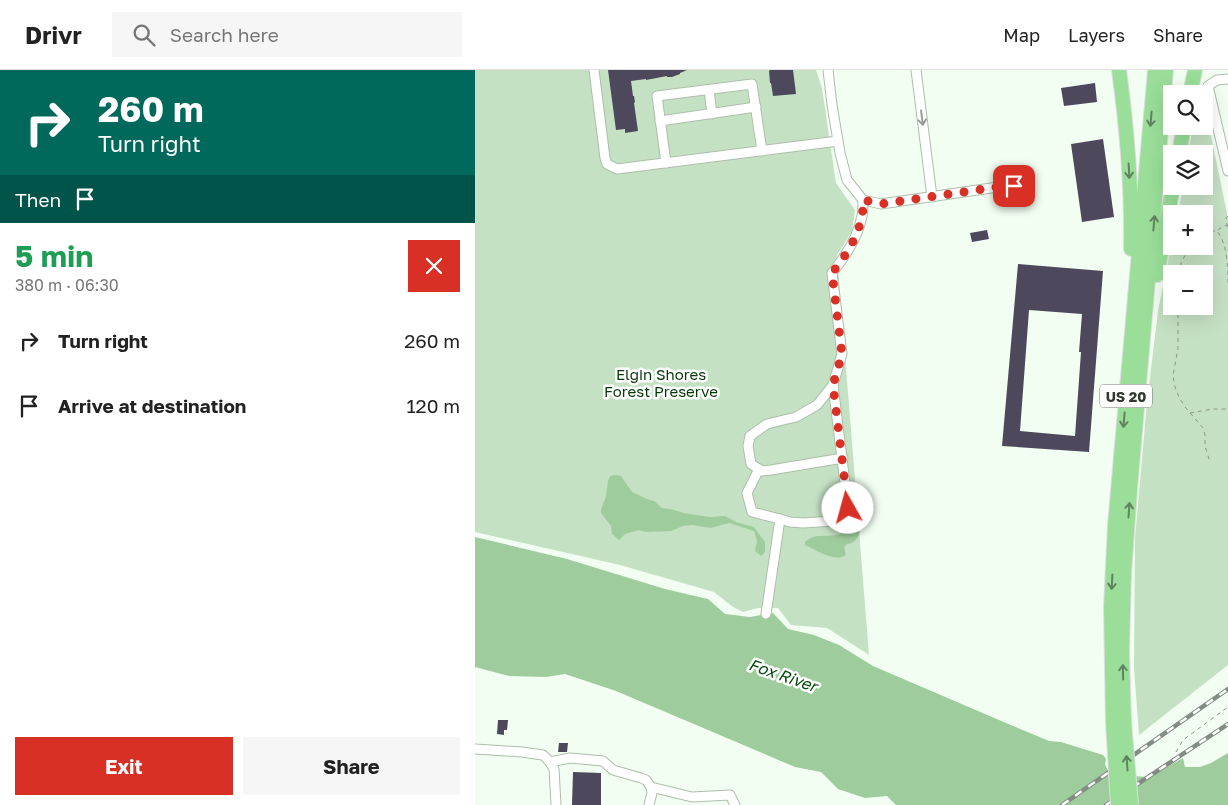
<!DOCTYPE html>
<meta charset="utf-8">
<style>
body{margin:0;font-family:"Golos Text",sans-serif;background:#f6f6f6;color:#222;height:100vh;display:flex;flex-direction:column;font-size:19px;white-space:nowrap}
*{box-sizing:border-box;margin:0}
p{font-size:16px;color:#767676}
.icon{flex:none;width:28px;height:28px;fill:none;stroke:currentColor;stroke-width:2;stroke-linecap:round;stroke-linejoin:round}
.map{position:relative;flex:1;overflow:hidden}
.details{display:flex;flex-direction:column;background:#fff;width:475px}
.details>*{flex:none}
.hud{background:#00695c;color:#fff;overflow:hidden}
.controls{position:absolute;left:688px;top:15px;display:grid;gap:10px}
.controls a{display:grid;place-items:center;width:50px;height:50px;border-radius:0px;background:#fff;box-shadow:0 5px 20px #0002;font-size:25px}
.pin{position:absolute;display:grid;place-items:center;width:42px;height:42px;color:#fff;margin:-21px;border-radius:10px;box-shadow:0 2px 8px #0006}
.me{position:absolute;width:55px;margin:-28px;rotate:353deg;stroke-linejoin:round;filter:drop-shadow(0 0 4px #0008)}
.turn{display:flex;align-items:center;gap:18px;height:105px;padding:0 15px;font-size:22px}
.turn .icon{width:65px;height:65px;stroke-width:2.5}
.turn b{display:block;font-size:35px;line-height:42px}
.then{display:flex;align-items:center;height:48px;padding:0 15px;background:#0003;gap:10px;font-size:19px}
.round{display:grid;place-items:center;flex:none;width:52px;height:52px;border-radius:0px;background:#f6f6f6}
.headline{display:flex;align-items:center;justify-content:space-between;height:85px;padding:0 15px}
h1{font-size:30px;font-weight:700;line-height:38px;color:#1e9e55}
.primary-button{display:flex;gap:10px;margin-top:auto;padding:10px 15px}
.primary-button a{flex:1;height:58px;border-radius:0px;background:#d93025;color:#fff;font-size:20px;font-weight:700;line-height:58px;text-align:center}
.primary-button a+a{background:#f6f6f6;color:#222}
ul{padding:0;list-style:none}
li{display:flex;align-items:center;gap:15px;height:65px;padding:0 15px}
li div{flex:1}
li b{display:block;font-size:19px}
li em{font-style:normal}
header{display:flex;align-items:center;gap:30px;box-sizing:border-box;height:70px;padding:0 25px;background:#fff;border-bottom:1px solid #e0e0e0}
header strong{font-size:24px}
nav{display:flex;gap:28px;margin-inline-start:auto;font-size:18px}
.search{width:350px;height:45px;background:#f6f6f6;display:flex;align-items:center;gap:12px;box-sizing:border-box;padding:0 18px;border-radius:0px;color:#767676;font-size:19px}
main{display:flex;flex:1;min-height:0}
.map>svg:first-child{display:block}
.green{fill:#c5e1c4;fill-rule:evenodd}
.water{fill:#9fcc9d}
.building{fill:#4e485d;fill-rule:evenodd}
.lines{fill:none;stroke-linecap:round;stroke-linejoin:round}
.minor-casing{stroke:#acbeab;stroke-width:11}
.highway-casing{stroke:#dedfde;stroke-width:16}
.path{stroke:#8c968b;stroke-width:1;stroke-dasharray:4 4;stroke-linecap:butt}
.minor{stroke:#fff;stroke-width:9}
.highway{stroke:#9ade99;stroke-width:14}
.rail-casing{stroke:#828c82;stroke-width:4.5}
.rail{stroke:#fff;stroke-width:2.5;stroke-dasharray:8;stroke-linecap:butt}
.highway-bridge-casing{stroke:#dedfde;stroke-width:16;stroke-linecap:butt}
.highway-bridge{stroke:#9ade99;stroke-width:14}
.oneway{stroke:#989c98}
.oneway2{stroke:#618460}
.route{stroke:#d93025;stroke-width:9;stroke-dasharray:0 16.2}
.labels{text-anchor:middle;dominant-baseline:central;stroke-width:5;stroke-linejoin:round;paint-order:stroke}
.shield{fill:#fff;stroke:#707570;stroke-width:1}
.shield-label{font-size:14px;font-weight:bold;fill:#323a32}
.park-label{font-size:15px;fill:#063709;stroke:#fff}
.water-label{font-size:16px;font-style:italic;fill:#074a0e;stroke:#fff}
</style>
<header>
<strong>Drivr</strong>
<div class="search"><svg class="icon" aria-label="search" viewBox="0 0 24 24"><circle cx="10" cy="10" r="6"/><path d="M15 15l6 6"/></svg>Search here</div>
<nav><a>Map</a><a>Layers</a><a>Share</a></nav>
</header>
<main>
<section class="details">
<div class="hud">
<div class="turn"><svg class="icon" aria-label="right" viewBox="0 0 24 24"><path d="M7 20v-9h11M14 6l5 5-5 5"/></svg><div><b>260 m</b>Turn right</div></div>
<div class="then">Then<svg class="icon" aria-label="arrive" viewBox="0 0 24 24"><path d="M6 21V4h12l-3 4 3 4H6"/></svg></div>
</div>
<div class="headline"><div><h1>5 min</h1><p>380 m · 06:30</p></div><a class="round" style="background:#d93025;color:#fff"><svg class="icon" aria-label="close" viewBox="0 0 24 24"><path d="M6 6l12 12M18 6L6 18"/></svg></a></div>
<ul>
<li><svg class="icon" aria-label="right" viewBox="0 0 24 24"><path d="M7 20v-9h11M14 6l5 5-5 5"/></svg><div><b>Turn right</b></div><em>260 m</em></li>
<li><svg class="icon" aria-label="arrive" viewBox="0 0 24 24"><path d="M6 21V4h12l-3 4 3 4H6"/></svg><div><b>Arrive at destination</b></div><em>120 m</em></li>
</ul>
<div class="primary-button"><a>Exit</a><a>Share</a></div>
</section>
<div class="map">
<svg width="753" height="735" viewBox="0 0 753 735">
<rect width="100%" height="100%" fill="#f2fef1"/>
<g class="green">
<polygon points="0,0 341,0 347,18 361,113 380,140 377,161 362,185 394,585 352,558 316,555 303,538 283,538 268,542 258,537 239,522 145,495 0,462"/>
<path d="M 729,32 L 753,148 L 753,595 L 664,665 L 659,598 L 660,468 L 672,332 L 683,241 L 696,176 L 729,176 L 729,144 L 703,144 L 708,116 L 729,116 L 729,84 L 713,84 L 718,56 L 729,56 ZM 696,204 L 729,204 L 729,236 L 696,236 Z"/>
</g>
<g class="water">
<polygon points="140,405 146,406 157,422 172,429 179,431 187,438 195,439 209,443 235,447 250,446 261,452 279,457 290,472 290,482 286,486 280,481 282,471 279,461 254,453 236,458 217,455 208,456 196,461 171,462 164,460 150,464 144,470 137,464 136,456 126,443 126,440 131,426 133,411 135,406"/>
<path d="M 380,456 L 385,462 C 382,469 380,473 372,474 L 369,477 L 371,485 C 359,493 342,480 330,475 L 330,472 C 339,463 350,467 361,465 C 369,463 373,460 380,456 Z"/>
<polygon points="0,467 92,489 190,519 233,529 250,544 275,547 298,543 313,559 339,565 364,575 398,596 531,653 574,671 586,672 628,685 631,689 630,694 633,701 638,705 674,707 708,688 710,697 725,697 736,693 753,683 753,735 421,735 412,726 390,728 363,719 346,702 320,697 141,621 90,604 71,607 34,606 0,597"/>
</g>
<g class="building">
<polygon points="133,0 212,0 205,3 205,4 197,7 192,7 192,6 171,10 171,9 156,11 158,26 159,26 160,32 159,33 163,61 150,63 150,59 141,60"/>
<polygon points="295,0 318,0 321,24 298,26 296,13 295,13 294,1"/>
<polygon points="620,13 622,32 589,36 586,18"/>
<polygon points="628,69 639,147 607,152 596,74"/>
<polygon points="512,160 514,169 497,172 495,163"/>
<path d="M 543,194 L 628,201 L 614,382 L 527,376 ZM 554,240 L 607,244 L 604,282 L 606,282 L 600,366 L 545,361 Z"/>
<polygon points="23,650 33,650 32,660 29,660 29,665 22,664"/>
<polygon points="84,673 93,673 92,682 83,682"/>
<polygon points="98,702 126,703 126,735 97,735"/>
</g>
<g class="lines">
<defs>
<g id="minor">
<polyline points="119,0 130,88 132,94 142,99 363,71"/>
<polyline points="353,0 357,35 365,83 372,110 388,130 406,134 530,116 543,116"/>
<polyline points="441,0 457,127"/>
<polyline points="753,9 742,10 733,16 753,101"/>
<polyline points="234,20 237,44"/>
<polyline points="185,51 281,37"/>
<polyline points="191,93 182,26 277,14 287,81"/>
<path d="M 368,388 L 296,400 L 287,401 L 276,394 L 273,376 L 275,366 L 292,354 L 321,347 L 342,335 L 358,315 L 367,284 L 357,203 C 370,187 383,168 387,146 C 388,141 388,135 388,130"/>
<polyline points="284,399 272,423 277,442 305,449"/>
<polyline points="291,544 305,449 315,452 328,453 358,451 367,446 373,438 358,315"/>
<polyline points="0,679 47,682 68,685 75,692 79,699 81,735"/>
<polyline points="75,692 95,688 128,691 138,700 166,708 171,710 176,717 177,723 174,735"/>
<polyline points="176,717 217,727 255,725 260,735"/>
</g>
<g id="highway">
<path d="M 644,0 C 652,59 657,119 656,179"/>
<polyline points="715,24 720,0"/>
<polyline points="704,84 709,56"/>
<polyline points="682,205 698,116"/>
<polyline points="649,651 647,582 649,504 655,420 691,0"/>
<polyline points="638,653 636,538 640,455 680,0"/>
</g>
</defs>
<use href="#minor" class="minor-casing"/>
<use href="#highway" class="highway-casing"/>
<g class="path">
<polyline points="753,146 751,148 753,160"/>
<polyline points="743,160 747,157 752,155"/>
<path d="M 729,165 L 735,161 L 742,161 C 753,174 753,201 753,217"/>
<polyline points="704,204 706,193 715,176"/>
<polyline points="703,236 703,278 698,306 700,317 704,327 710,337 728,358 730,365 730,376 734,389"/>
<polyline points="715,343 738,339 753,339"/>
<polyline points="701,682 708,670 753,637"/>
</g>
<use href="#minor" class="minor"/>
<use href="#highway" class="highway"/>
<defs>
<g id="rail">
<polyline points="587,735 753,619"/>
<polyline points="631,735 753,654"/>
</g>
</defs>
<use href="#rail" class="rail-casing"/>
<use href="#rail" class="rail"/>
<defs>
<g id="highway-bridge">
<polyline points="649,651 656,735"/>
<polyline points="638,653 643,735"/>
</g>
</defs>
<use href="#highway-bridge" class="highway-bridge-casing"/>
<use href="#highway-bridge" class="highway-bridge"/>
</g>
<defs><path id="oneway-shaft" d="M-6 0H5M1.5-3L5.5 0L1.5 3" fill="none" stroke-width="1.6" stroke-linecap="round" stroke-linejoin="round" transform="scale(1.25)"/></defs>
<use class="oneway" href="#oneway-shaft" transform="translate(447 48) rotate(83)"/>
<g class="oneway2">
<use href="#oneway-shaft" transform="translate(676 49) rotate(95)"/>
<use href="#oneway-shaft" transform="translate(654 101) rotate(87)"/>
<use href="#oneway-shaft" transform="translate(679 153) rotate(-85)"/>
<use href="#oneway-shaft" transform="translate(649 350) rotate(95)"/>
<use href="#oneway-shaft" transform="translate(654 440) rotate(-86)"/>
<use href="#oneway-shaft" transform="translate(637 512) rotate(93)"/>
<use href="#oneway-shaft" transform="translate(648 602) rotate(-91)"/>
<use href="#oneway-shaft" transform="translate(652 693) rotate(-94)"/>
</g>
<g class="lines">
<path class="route" d="M 373,438 L 358,315 L 367,284 L 357,203 C 370,187 383,167 387,146 C 388,141 388,135 388,130 L 406,134 L 530,116 L 539,116"/>
</g>
<g class="labels">
<rect class="shield" x="625" y="314.5" width="52" height="23" rx="4"/>
<g class="shield-label">
<text x="651" y="326">US 20</text>
</g>
<g class="park-label">
<text x="186" y="304">Elgin Shores<tspan x="186" dy="17">Forest Preserve</tspan></text>
</g>
<g class="water-label">
<text transform="translate(308 605) rotate(19)">Fox River</text>
</g>
</g>
</svg>
<div class="controls">
<a><svg class="icon" aria-label="search" viewBox="0 0 24 24"><circle cx="10" cy="10" r="6"/><path d="M15 15l6 6"/></svg></a>
<a><svg class="icon" aria-label="layers" viewBox="0 0 24 24"><path d="M12 4l9 5-9 5-9-5zM3 14l9 5 9-5"/></svg></a>
<a>+</a>
<a>−</a>
</div>
<div class="pin" style="left:539px;top:116px;background:#d93025"><svg class="icon" aria-label="arrive" viewBox="0 0 24 24"><path d="M6 21V4h12l-3 4 3 4H6"/></svg></div>
<svg class="me" style="left:373px;top:438px" viewBox="-20 -20 40 40"><circle r="19" fill="#fff"/><path d="M0-13L10 11 0 6-10 11z" fill="#d93025"/></svg>
</div>
</main>
